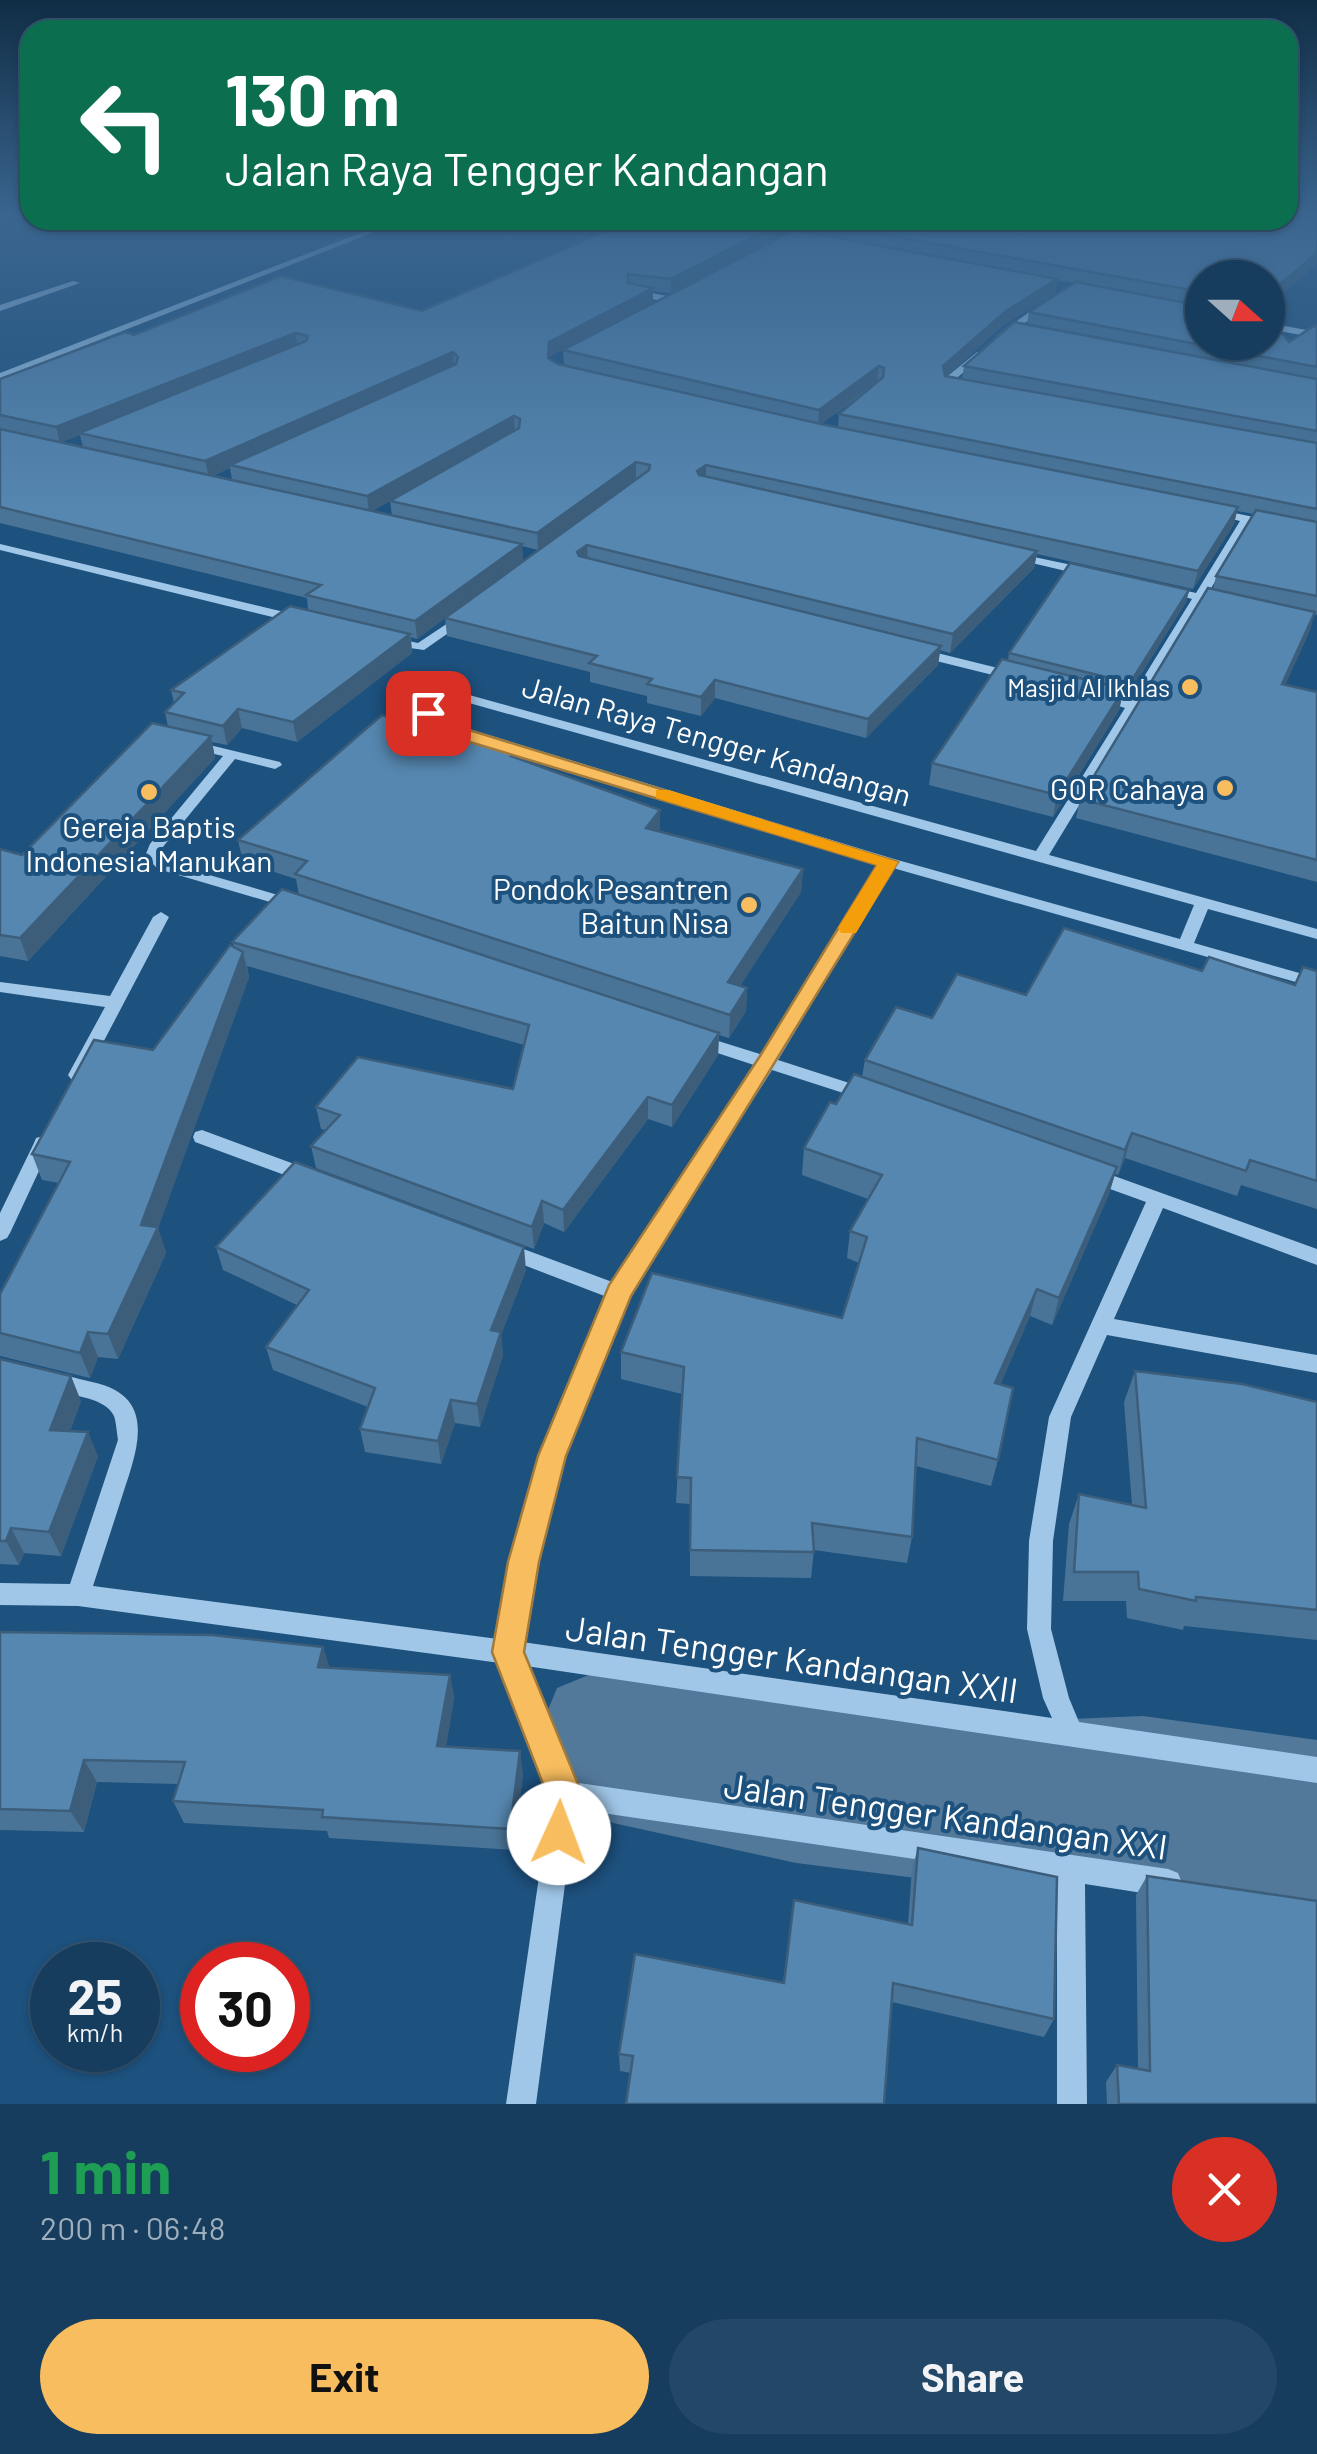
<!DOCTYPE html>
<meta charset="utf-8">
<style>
body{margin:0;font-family:Barlow,sans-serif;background:#234867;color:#f1f3f6;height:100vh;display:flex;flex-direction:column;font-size:38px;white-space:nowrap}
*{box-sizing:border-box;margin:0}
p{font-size:32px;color:#9eaebc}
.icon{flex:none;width:55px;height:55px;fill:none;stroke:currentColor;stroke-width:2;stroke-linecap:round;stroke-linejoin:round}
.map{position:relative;height:2104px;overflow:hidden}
.drawer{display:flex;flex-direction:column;background:#163d5e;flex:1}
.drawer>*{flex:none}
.hud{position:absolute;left:20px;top:20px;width:1278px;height:210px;border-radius:30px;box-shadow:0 2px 8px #0004,0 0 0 2px #355673;background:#0b6e4f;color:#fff;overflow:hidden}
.needle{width:65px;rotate:111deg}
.tools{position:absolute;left:1185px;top:260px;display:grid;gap:20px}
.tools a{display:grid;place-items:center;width:100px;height:100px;border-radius:50%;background:#163d5e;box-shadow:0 2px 8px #0004,0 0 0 2px #355673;font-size:50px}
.speed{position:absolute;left:30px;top:1942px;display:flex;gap:20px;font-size:50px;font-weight:700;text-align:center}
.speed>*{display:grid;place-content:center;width:130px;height:130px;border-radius:50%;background:#163d5e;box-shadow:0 2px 8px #0004,0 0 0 2px #355673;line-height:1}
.speed small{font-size:25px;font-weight:400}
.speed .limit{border:15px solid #d22;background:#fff;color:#111}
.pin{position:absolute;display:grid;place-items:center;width:85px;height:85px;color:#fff;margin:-42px;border-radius:20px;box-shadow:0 5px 15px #0006}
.me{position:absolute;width:110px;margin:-55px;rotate:2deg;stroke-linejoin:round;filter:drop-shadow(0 0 8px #0008)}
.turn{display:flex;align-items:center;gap:35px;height:210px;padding:0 40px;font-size:45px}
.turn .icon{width:130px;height:130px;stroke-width:2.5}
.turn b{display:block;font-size:70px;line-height:85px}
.round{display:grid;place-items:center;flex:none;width:105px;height:105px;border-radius:52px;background:#234867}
.head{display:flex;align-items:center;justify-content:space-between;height:170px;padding:0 40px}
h1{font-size:60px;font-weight:700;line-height:75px;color:#1e9e55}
.cta{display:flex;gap:20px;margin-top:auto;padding:20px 40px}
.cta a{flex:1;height:115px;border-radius:60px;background:#f8bd5e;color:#111;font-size:40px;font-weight:700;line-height:115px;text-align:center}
.cta a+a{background:#234867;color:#f1f3f6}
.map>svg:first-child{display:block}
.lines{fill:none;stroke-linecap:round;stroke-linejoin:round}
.river{fill:#52789a;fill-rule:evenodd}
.minor{fill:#a0c7e8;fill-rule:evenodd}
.wall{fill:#4a7497;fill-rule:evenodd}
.shaded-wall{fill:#3c5e7b}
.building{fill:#5687b0;stroke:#3c5e7b;stroke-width:2.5}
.route{fill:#f8bd5e;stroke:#a17b3d;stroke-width:2.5}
.slow{fill:#f59e0b}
.poi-dot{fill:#f8bd5e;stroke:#1d517e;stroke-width:4}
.labels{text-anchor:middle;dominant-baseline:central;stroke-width:8;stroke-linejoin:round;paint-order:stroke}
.far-poi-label{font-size:25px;fill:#fff;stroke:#1d517e;text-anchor:end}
.street-label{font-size:30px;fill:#fff;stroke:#1d517e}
.poi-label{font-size:30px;fill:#fff;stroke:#1d517e;text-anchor:end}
.near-street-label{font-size:35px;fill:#fff;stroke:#1d517e}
</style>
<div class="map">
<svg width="1317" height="2104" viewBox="0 0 1317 2104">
<rect width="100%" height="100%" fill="#1d517e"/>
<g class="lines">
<polygon class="river" points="613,1665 796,1703 972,1723 1143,1716 1317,1740 1317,1904 1143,1878 972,1885 796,1863 613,1823 557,1800 534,1744 557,1688"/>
<g class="minor">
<polygon points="394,220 405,220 0,379 0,373"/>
<polygon points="829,220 840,220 790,243 783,241"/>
<polygon points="73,281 80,283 0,311 0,305"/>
<polygon points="634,290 673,297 677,300 673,303 631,295"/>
<polygon points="1045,301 1052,303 1003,339 997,339 997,335"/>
<polygon points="1268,323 1317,332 1317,338 1268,329"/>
<polygon points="977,352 985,354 952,382 961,387 961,391 955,391 943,384 943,380"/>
<path d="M 1215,509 L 1317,530 L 1317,536 L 1250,523 L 1207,595 L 1230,602 L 1224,606 L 1203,601 L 1049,855 L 1317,929 L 1317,939 L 1208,909 L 1194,943 L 1317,978 L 1317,988 L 893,868 L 778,1060 L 871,1090 L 874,1094 L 865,1100 L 772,1070 L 628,1296 L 563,1456 L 535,1562 L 522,1642 L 1052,1718 L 1043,1698 L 1027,1629 L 1029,1541 L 1049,1417 L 1146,1202 L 1085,1180 L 1083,1175 L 1085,1170 L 1092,1168 L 1317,1249 L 1317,1265 L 1163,1208 L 1114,1319 L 1317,1355 L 1317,1373 L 1107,1335 L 1071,1417 L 1053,1541 L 1051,1629 L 1069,1698 L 1079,1722 L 1317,1757 L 1317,1783 L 526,1666 L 572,1782 L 1168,1869 L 1178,1873 L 1182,1883 L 1178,1893 L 1168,1897 L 1085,1884 L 1087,2104 L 1057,2104 L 1057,1880 L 575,1809 L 536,2104 L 506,2104 L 551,1794 L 500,1663 L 78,1606 L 0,1605 L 0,1583 L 70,1584 L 118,1440 C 117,1433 116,1422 114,1416 C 104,1395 65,1396 46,1389 L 43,1383 L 46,1377 C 60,1372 78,1379 92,1382 C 163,1397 134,1457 120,1503 C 111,1531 102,1558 93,1586 L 498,1639 L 511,1562 L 541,1456 L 607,1297 L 495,1254 L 492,1249 L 495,1244 L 502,1241 L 615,1283 L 757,1066 L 693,1045 L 690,1041 L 693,1037 L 699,1035 L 763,1055 L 880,864 L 432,729 L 422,721 L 421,713 L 440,696 L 462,693 L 1036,851 L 1125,708 L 1094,698 L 1101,694 L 1129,701 L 1192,599 L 1160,590 L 1166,586 L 1196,593 L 1240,521 L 1211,514 L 1211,510 ZM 462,701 L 1194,905 L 1180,939 L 894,859 L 436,719 L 435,714 L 449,703 Z"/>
<polygon points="0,544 305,617 307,620 301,624 0,550"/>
<polygon points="1015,553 1091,569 1093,572 1087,576 1011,558 1009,556"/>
<polygon points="463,613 469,617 467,620 424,650 389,645 383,641 389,637 418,643"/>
<polygon points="917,648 1018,673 1020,676 1013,680 912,655 912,649"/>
<polygon points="193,741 280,762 282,765 275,769 235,759 162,848 161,855 168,863 302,902 304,905 302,908 290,908 158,869 145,856 150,844 223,756 188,748 188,742"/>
<polygon points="161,912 169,917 86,1075 83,1079 71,1079 68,1075 105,1007 0,992 0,982 110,996 153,917"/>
<polygon points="202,1130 316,1172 318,1177 316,1182 309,1184 195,1142 193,1137 195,1132"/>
<polygon points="43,1136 50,1138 52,1143 10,1233 7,1238 0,1241 0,1213 34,1143 36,1138"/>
</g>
</g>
<g class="wall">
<path d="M 1317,217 L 1317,264 L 1268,306 L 1202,278 L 1202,342 L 1289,342 L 1317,326 L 1317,615 L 1314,614 L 1310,630 L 1285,685 L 1317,692 L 1317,882 L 1076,818 L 1080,799 L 1213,589 L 1216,576 L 1254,514 L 1237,511 L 1234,524 L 1193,589 L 1037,554 L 1034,568 L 950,653 L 940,650 L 938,665 L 866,738 L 715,698 L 701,716 L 647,703 L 647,696 L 590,682 L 590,672 L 447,636 L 445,618 L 417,639 L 411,637 L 412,653 L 297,742 L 242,728 L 227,745 L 212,742 L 215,758 L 28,961 L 0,956 L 0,849 L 22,855 L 168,727 L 165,712 L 174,703 L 171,690 L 308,610 L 307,598 L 0,523 L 0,379 L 134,335 L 422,311 L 601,233 L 531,220 L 1288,220 ZM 815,224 L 815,234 L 563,350 L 564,365 L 623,379 L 558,364 L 549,358 L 549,357 L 653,303 L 653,291 L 671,293 L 775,240 L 775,228 L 793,231 ZM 1057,280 L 1074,283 L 1029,312 L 1027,325 L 964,366 L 962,379 L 947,376 L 1003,325 L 1055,293 ZM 878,382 L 839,414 L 838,427 L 821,424 ZM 80,435 L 83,447 L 61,442 ZM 230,468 L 232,480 L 212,476 ZM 636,479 L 637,479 L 523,561 L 522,546 L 538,550 ZM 390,501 L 392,516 L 372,511 Z"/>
<polygon points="1189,590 1186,602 1127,697 1122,696 1119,710 1053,817 929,785 932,763 1008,660 1009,653"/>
<polygon points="514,753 515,757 660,832 803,869 801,892 740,986 747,988 746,1011 729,1038 719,1035 718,1055 672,1127 648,1119 564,1232 544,1223 534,1249 316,1168 311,1146 325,1130 321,1129 316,1107 513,1089 524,1045 247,966 249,977 158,1228 166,1253 118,1359 98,1357 90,1378 0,1356 0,1294 59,1183 42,1180 32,1154 153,1050 234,947 232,942 299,895 296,879 243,862 238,840"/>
<polygon points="1202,971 1295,985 1317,971 1317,1209 1241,1185 1237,1196 1125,1158 1118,1175 1115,1174 1109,1194 1052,1325 1030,1316 1000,1385 998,1460 991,1486 916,1466 912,1537 907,1563 814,1550 811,1578 690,1576 690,1504 676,1503 682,1394 621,1379 621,1352 842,1318 859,1263 847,1258 850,1231 868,1199 802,1175 804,1148 836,1104 862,1077 865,1060 932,1018 1026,995"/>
<polygon points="216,1247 526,1270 501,1335 503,1355 480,1427 455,1423 441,1464 365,1452 360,1429 368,1407 273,1370 266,1347 297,1305 223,1270"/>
<polygon points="0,1359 81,1401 70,1431 98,1456 61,1556 24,1553 19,1565 0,1564"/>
<polygon points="1135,1371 1317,1402 1317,1640 1184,1626 1183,1630 1127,1618 1126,1601 1063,1601 1069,1524 1079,1494 1132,1505 1124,1402"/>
<polygon points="0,1632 323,1647 329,1667 450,1675 454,1698 446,1746 523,1773 514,1850 329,1838 327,1831 184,1823 173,1801 178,1784 97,1782 84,1832 0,1830"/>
<polygon points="918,1848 1054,2019 1044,2037 892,2002 631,2073 620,2071 619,2054 783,1983 794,1900 908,1924 912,1868"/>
<polygon points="1147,1876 1317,2104 1107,2104 1106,2082 1117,2065 1138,2069 1136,1895"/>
</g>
<g class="shaded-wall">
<polygon points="793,220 828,220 815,222 815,224 793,231"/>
<polygon points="775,226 775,240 671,293 671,279"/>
<polygon points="1317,253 1317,264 1268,306 1268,294"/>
<polygon points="1057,279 1055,293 1003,325 941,381 943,366 1006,311"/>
<polygon points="653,288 653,303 549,357 549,373 549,342"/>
<polygon points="295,333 298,348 79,433 80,435 60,443 56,427"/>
<polygon points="453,352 454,367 230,465 230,468 209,477 205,461"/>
<polygon points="879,366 877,381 818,426 819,410"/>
<polygon points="514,416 515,432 369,513 367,496"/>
<polygon points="636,462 636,479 538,550 537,533"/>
<polygon points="706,465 706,481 697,471"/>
<polygon points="1238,507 1234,524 1193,589 1198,571"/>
<polygon points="522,544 523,562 417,639 415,621"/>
<polygon points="587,545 588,562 577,569 577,552"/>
<polygon points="1037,551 1034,568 950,653 953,634"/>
<polygon points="1189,590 1186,602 1127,697 1130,683"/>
<polygon points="1315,612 1310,630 1277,703 1282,684"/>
<polygon points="410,634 412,653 297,742 293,722"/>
<polygon points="941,646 938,665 866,738 868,719"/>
<polygon points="715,680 715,698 701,716 701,697"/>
<polygon points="1124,689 1119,710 1053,817 1057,795"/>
<polygon points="238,709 242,728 227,745 223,726"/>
<polygon points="211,736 215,758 28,961 20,938"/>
<polygon points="660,810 660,833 646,828"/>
<polygon points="803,869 801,892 728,1005 728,982"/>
<polygon points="243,952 249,977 158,1228 166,1253 118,1359 108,1334 141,1225"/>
<polygon points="747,988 746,1011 729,1038 730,1015"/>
<polygon points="719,1033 718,1055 672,1127 672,1105"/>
<polygon points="648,1097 648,1119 564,1232 563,1210"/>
<polygon points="1132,1133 1125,1158 1118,1175 1125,1150"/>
<polygon points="1117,1167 1109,1194 1052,1325 1059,1298"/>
<polygon points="542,1201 544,1223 534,1249 532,1227"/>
<polygon points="524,1247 526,1270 501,1335 503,1355 480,1427 477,1404 491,1330"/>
<polygon points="1037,1289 1030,1316 989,1410 995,1383"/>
<polygon points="88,1332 98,1357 90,1378 80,1353"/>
<polygon points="71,1376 81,1401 61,1454 50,1430"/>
<polygon points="451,1400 455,1423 441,1464 438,1441"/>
<polygon points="88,1432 98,1456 61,1556 49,1532"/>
<polygon points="11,1528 24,1553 19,1565 6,1541"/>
<polygon points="323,1647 330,1670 318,1667"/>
<polygon points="450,1675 454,1698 442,1768 437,1746"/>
<polygon points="520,1751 523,1773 514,1850 510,1829"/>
<polygon points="84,1760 97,1782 84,1832 70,1811"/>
</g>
<g class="building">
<polygon points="1288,217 1317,217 1317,253 1268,294 1268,278 1202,278 1202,292 815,222 820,220 1288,220"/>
<polygon points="600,220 744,220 775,226 671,279 628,274 628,283 653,288 549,342 548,358 558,364 821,424 1238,507 1198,571 706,465 697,471 699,475 1037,551 953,634 587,545 577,552 579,556 941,646 868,719 715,680 701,697 647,684 652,679 589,663 597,656 445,618 649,470 650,465 636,462 537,533 390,501 519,428 520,419 514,416 367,496 230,465 456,364 458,357 453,352 205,461 79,433 306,341 308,336 295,333 56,427 0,415 0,379 125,332 134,335 281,276 422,311 622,224"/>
<polygon points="795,230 1057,279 1006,311 943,366 945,376 1317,443 1317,509 839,414 883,377 884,368 879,366 819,410 563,350"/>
<polygon points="1076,282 1202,306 1202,342 1268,342 1268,315 1289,342 1314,326 1317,326 1317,367 1029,312"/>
<polygon points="1014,322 1317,379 1317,431 964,366"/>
<polygon points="0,429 522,544 415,621 306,595 321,585 0,507"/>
<polygon points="1256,510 1317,522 1317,596 1216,576"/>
<polygon points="1070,563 1189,590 1130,683 1009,653"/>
<polygon points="1208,588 1315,612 1282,684 1317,692 1317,860 1080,799"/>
<polygon points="290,606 410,634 293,722 238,709 223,726 165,712 184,693 171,690"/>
<polygon points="1002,659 1124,689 1057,795 932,763"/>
<polygon points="382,715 514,753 511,756 660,810 646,828 803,869 728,982 747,988 730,1015 295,874 307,861 238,840"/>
<polygon points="152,723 211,736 20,938 0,935 0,849 22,855"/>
<polygon points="282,889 719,1033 672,1105 648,1097 563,1210 542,1201 532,1227 311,1146 340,1115 316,1107 358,1057 513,1089 529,1025 232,942"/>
<polygon points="1064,928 1202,971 1209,957 1295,985 1303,967 1317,971 1317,1181 1250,1160 1246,1171 1132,1133 1125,1150 865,1060 896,1007 932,1018 957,974 1026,995"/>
<polygon points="230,945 243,952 141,1225 158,1227 108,1334 88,1332 80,1353 0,1333 0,1294 70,1162 32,1154 94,1040 153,1050"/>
<polygon points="854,1074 1117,1167 1059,1298 1037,1289 995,1383 1013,1388 998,1460 917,1438 912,1537 812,1523 814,1552 690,1550 691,1478 677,1477 684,1367 621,1352 652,1273 842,1318 867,1237 850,1231 882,1175 804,1148 830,1102 836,1104"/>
<polygon points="295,1162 524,1247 491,1330 501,1332 477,1404 451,1400 438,1441 360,1429 375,1388 266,1347 309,1290 216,1247"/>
<polygon points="0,1359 71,1376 50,1430 88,1432 49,1532 11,1528 6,1541 0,1541"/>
<polygon points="1135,1371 1242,1384 1317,1402 1317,1610 1196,1597 1196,1601 1139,1589 1138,1572 1074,1572 1079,1494 1146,1508"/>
<polygon points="0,1632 212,1635 323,1647 318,1667 450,1675 437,1746 520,1751 510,1829 322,1817 323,1810 173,1801 185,1762 84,1760 70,1811 0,1809"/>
<polygon points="918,1848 1057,1877 1054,2019 893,1983 884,2104 626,2104 633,2056 619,2054 635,1954 784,1983 794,1900 912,1925"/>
<polygon points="1147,1876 1317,1901 1317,2104 1119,2104 1117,2065 1150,2071"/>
</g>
<linearGradient id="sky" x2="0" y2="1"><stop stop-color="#102d45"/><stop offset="0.42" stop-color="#3a658f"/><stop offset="1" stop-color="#3a658f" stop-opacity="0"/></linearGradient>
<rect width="1317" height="511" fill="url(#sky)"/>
<polygon class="route" points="422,710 434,710 443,722 898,862 631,1296 566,1456 539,1562 524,1652 582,1794 571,1845 559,1850 547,1845 542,1833 547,1794 492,1652 508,1562 538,1456 609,1285 760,1056 877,865 430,730 420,721"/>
<polygon class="slow" points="656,790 669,790 898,862 856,933 841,933 838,928 877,865 656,798"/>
<g class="poi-dot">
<circle cx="1190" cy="687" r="10"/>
<circle cx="1225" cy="788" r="10"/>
<circle cx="149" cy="792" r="10"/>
<circle cx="749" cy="905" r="10"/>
</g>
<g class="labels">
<g class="far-poi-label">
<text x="1170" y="687">Masjid Al Ikhlas</text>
</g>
<g class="street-label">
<text transform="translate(717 740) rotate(16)">Jalan Raya Tengger Kandangan</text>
</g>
<g class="poi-label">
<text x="1205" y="788">GOR Cahaya</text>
<text x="149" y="826" text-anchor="middle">Gereja Baptis<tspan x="149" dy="34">Indonesia Manukan</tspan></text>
<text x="729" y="888">Pondok Pesantren<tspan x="729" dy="34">Baitun Nisa</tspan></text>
</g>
<g class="near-street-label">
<text transform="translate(792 1658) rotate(8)">Jalan Tengger Kandangan XXII</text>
<text transform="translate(946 1815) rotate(8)">Jalan Tengger Kandangan XXI</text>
</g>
</g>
</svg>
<div class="tools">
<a><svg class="needle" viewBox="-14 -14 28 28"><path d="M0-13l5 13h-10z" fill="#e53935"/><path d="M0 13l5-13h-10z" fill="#9eaebc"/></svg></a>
</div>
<div class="speed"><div>25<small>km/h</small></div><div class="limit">30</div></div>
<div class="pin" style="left:428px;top:713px;background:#d93025"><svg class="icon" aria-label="arrive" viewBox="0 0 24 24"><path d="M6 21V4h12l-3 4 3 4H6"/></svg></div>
<svg class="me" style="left:559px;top:1833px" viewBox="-20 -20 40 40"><circle r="19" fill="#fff"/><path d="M0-13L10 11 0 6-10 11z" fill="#f8bd5e"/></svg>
<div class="hud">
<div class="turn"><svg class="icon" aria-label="left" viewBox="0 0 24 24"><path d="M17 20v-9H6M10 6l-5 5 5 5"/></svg><div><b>130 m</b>Jalan Raya Tengger Kandangan</div></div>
</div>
</div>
<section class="drawer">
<div class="head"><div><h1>1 min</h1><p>200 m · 06:48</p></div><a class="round" style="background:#d93025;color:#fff"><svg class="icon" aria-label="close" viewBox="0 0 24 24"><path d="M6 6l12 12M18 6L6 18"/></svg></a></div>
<div class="cta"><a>Exit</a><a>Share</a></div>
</section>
